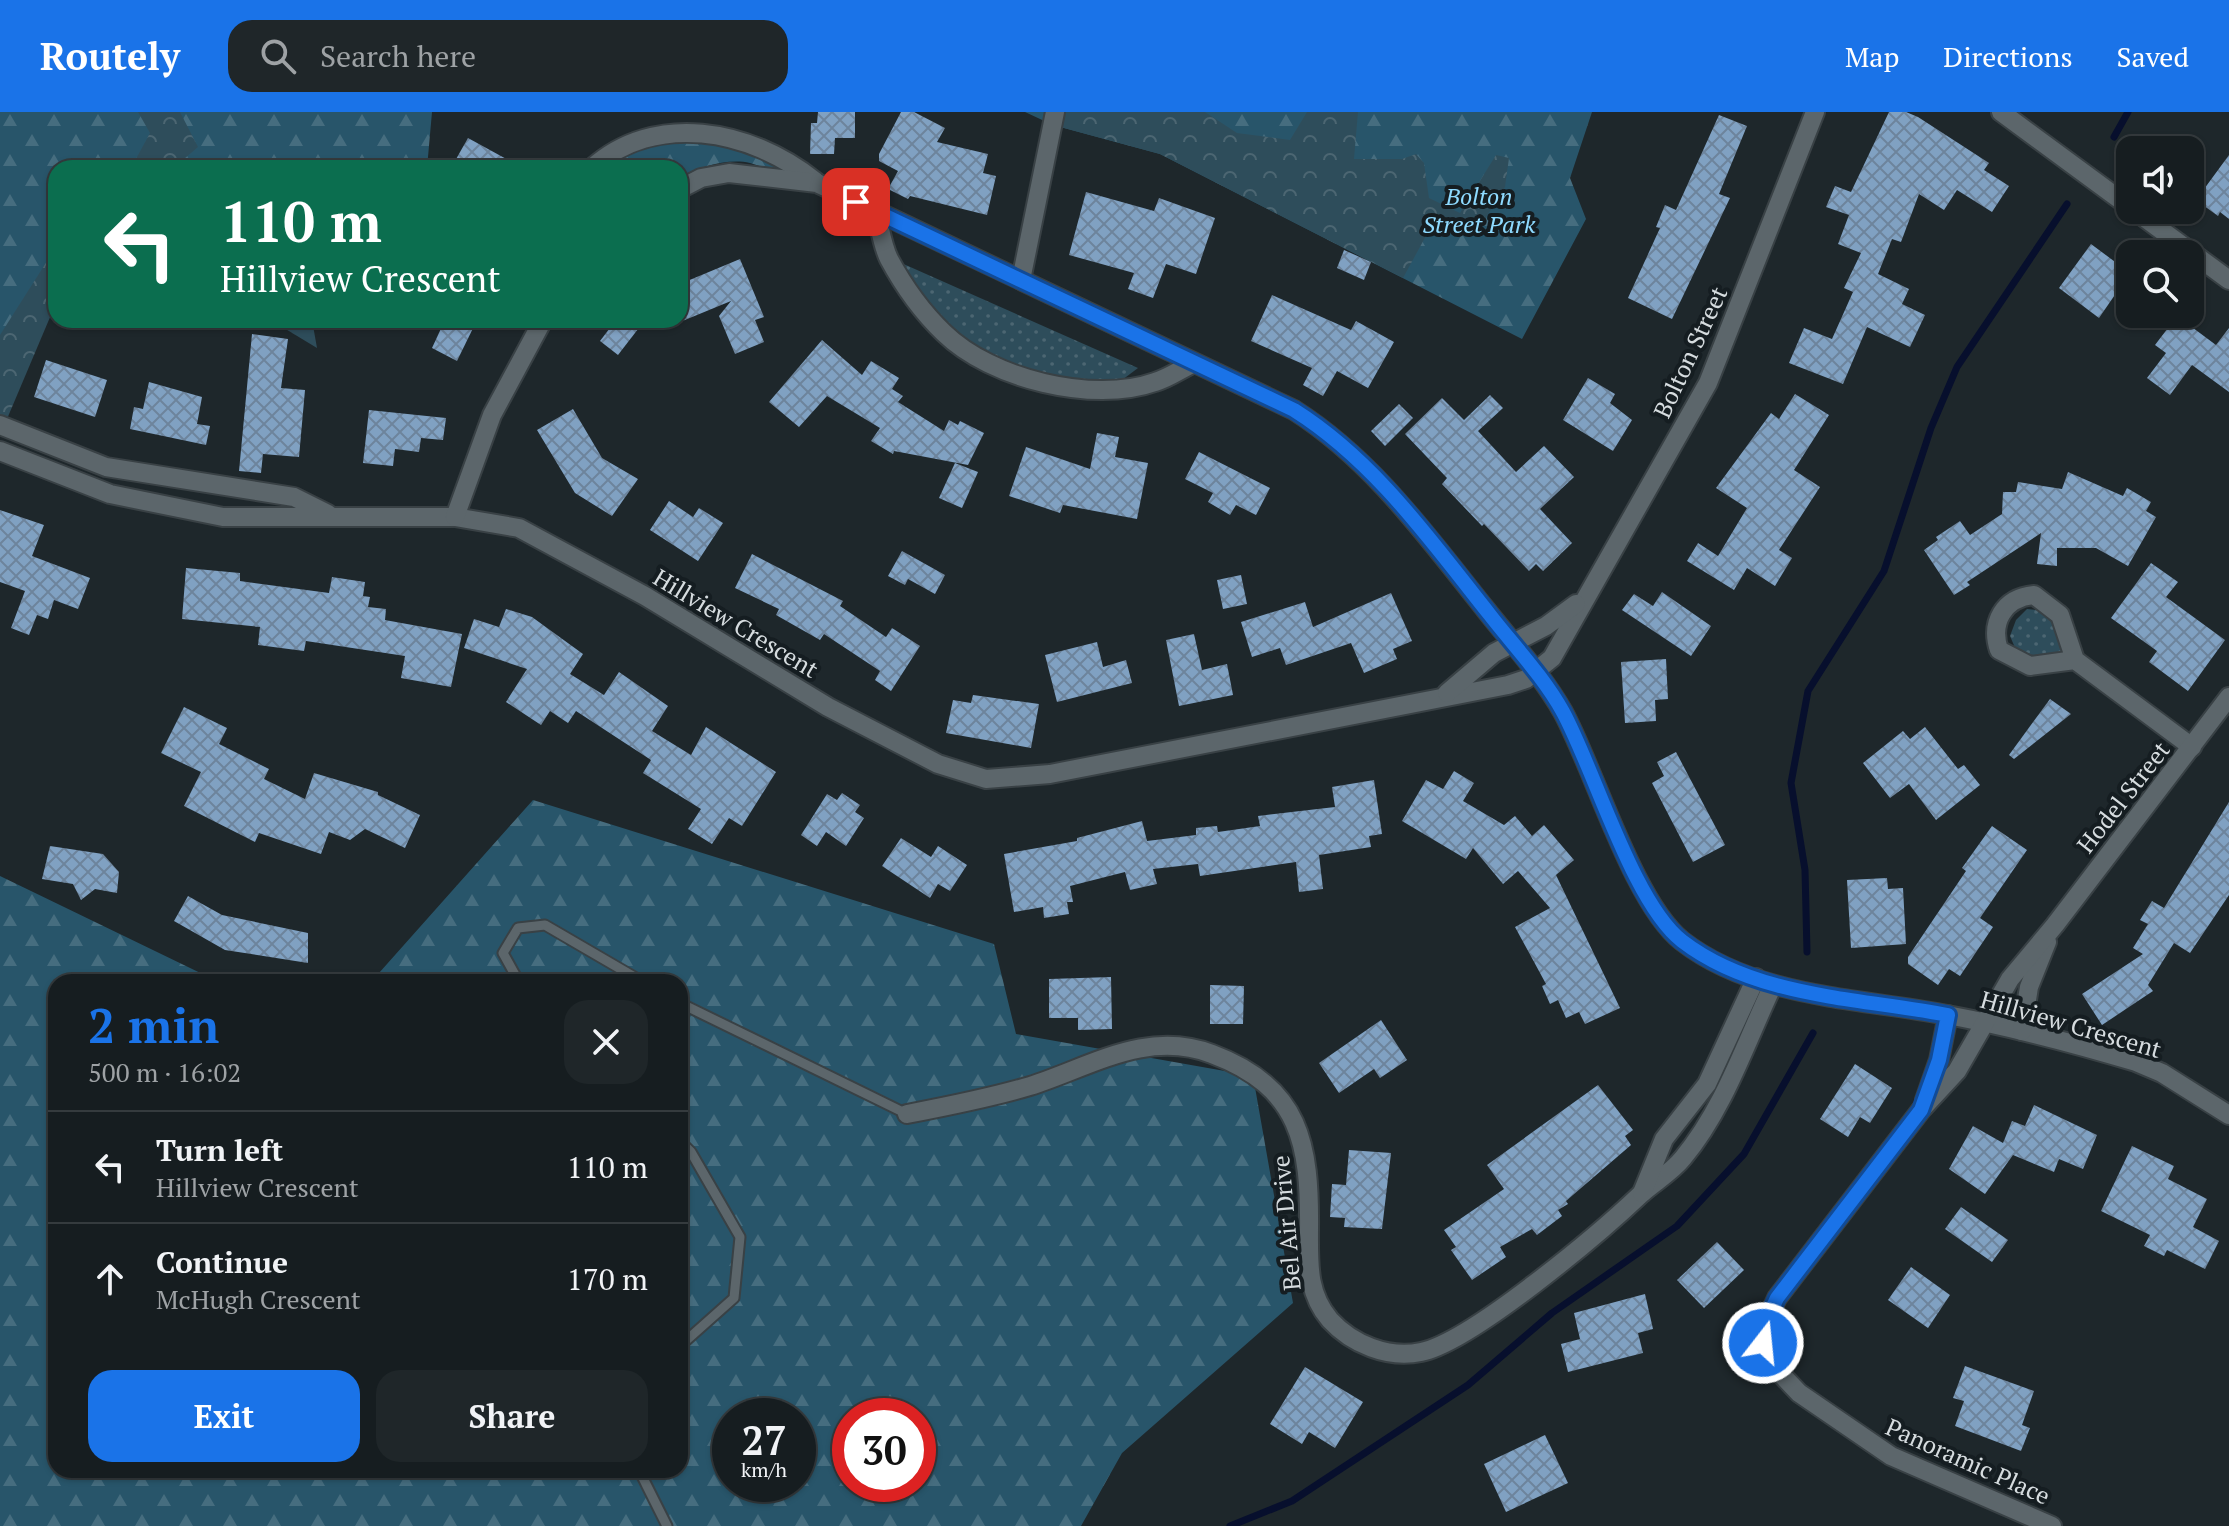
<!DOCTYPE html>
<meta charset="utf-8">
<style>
body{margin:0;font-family:"PT Serif",serif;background:#1f2629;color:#f1f3f6;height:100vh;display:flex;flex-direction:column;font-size:30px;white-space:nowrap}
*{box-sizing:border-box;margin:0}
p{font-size:26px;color:#9ea2a5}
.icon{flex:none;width:44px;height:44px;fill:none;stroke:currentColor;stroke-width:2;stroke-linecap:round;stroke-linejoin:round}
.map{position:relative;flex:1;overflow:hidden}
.sheet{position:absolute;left:48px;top:862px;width:640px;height:504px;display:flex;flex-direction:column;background:#161d20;border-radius:24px;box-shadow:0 2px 6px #0004,0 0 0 2px #353b3e}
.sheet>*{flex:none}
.hud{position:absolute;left:48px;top:48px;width:640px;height:168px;border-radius:24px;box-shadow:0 2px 6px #0004,0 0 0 2px #353b3e;background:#0b6e4f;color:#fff;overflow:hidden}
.fabs{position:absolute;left:2116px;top:24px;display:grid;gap:16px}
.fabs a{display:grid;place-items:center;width:88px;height:88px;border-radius:16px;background:#161d20;box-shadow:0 2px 6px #0004,0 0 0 2px #353b3e;font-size:40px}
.speed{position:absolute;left:712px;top:1286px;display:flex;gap:16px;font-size:40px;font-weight:700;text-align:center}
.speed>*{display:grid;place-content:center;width:104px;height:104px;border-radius:50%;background:#161d20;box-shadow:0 2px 6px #0004,0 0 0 2px #353b3e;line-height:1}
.speed small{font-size:20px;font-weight:400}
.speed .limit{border:12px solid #d22;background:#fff;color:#111}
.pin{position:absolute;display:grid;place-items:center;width:68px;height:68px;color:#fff;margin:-34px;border-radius:16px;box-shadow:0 4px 12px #0006}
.me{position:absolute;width:88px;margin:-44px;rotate:16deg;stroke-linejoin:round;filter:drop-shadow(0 0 6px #0008)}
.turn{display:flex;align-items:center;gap:28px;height:168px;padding:0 40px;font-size:36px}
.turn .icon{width:104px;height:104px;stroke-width:2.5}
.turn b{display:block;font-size:56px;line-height:68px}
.round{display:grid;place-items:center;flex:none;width:84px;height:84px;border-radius:24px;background:#1f2629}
.headline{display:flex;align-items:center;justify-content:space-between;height:136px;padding:0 40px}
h1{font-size:48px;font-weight:700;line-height:60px;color:#1a73e8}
.primary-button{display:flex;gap:16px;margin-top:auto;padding:16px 40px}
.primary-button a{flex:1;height:92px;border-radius:24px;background:#1a73e8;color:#fff;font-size:32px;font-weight:700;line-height:92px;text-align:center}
.primary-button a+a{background:#1f2629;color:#f1f3f6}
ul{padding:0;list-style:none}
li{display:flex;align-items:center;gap:24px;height:112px;padding:0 40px;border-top:2px solid #353b3e}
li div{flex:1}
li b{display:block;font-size:30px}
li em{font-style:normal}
header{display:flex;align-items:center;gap:48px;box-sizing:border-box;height:112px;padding:0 40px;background:#1a73e8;color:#fff}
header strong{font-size:38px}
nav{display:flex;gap:44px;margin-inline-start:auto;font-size:28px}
.search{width:560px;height:72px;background:#1f2629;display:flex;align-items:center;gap:20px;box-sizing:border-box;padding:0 28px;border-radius:24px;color:#9ea2a5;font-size:30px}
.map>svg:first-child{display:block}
.grass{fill:url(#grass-dots)}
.forest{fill:url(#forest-firs);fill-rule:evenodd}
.park{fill:url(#park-crowns)}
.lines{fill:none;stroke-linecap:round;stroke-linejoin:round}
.stream{stroke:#070f2d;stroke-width:7}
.building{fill:url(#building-cross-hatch)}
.lane-casing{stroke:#394145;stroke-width:13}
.street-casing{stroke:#394145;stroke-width:22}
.lane{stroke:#5c666b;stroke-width:9}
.street{stroke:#5c666b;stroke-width:18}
.route-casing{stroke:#114b97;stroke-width:20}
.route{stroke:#1a73e8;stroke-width:14}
.labels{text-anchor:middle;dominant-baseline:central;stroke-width:8;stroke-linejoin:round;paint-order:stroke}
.park-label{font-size:24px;font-style:italic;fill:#8edaff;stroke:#151d21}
.street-label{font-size:24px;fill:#d6dcdf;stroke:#151d21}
</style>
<header>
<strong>Routely</strong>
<div class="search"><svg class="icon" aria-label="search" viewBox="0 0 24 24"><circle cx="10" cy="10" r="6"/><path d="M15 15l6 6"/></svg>Search here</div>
<nav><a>Map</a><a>Directions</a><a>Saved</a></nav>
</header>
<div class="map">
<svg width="2229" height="1414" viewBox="0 0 2229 1414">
<defs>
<pattern id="grass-dots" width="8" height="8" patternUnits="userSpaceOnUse" patternTransform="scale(2)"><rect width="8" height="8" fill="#2e4d5b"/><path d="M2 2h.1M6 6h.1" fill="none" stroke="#4c6672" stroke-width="1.8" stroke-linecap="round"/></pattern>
<pattern id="forest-firs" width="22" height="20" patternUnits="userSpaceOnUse" patternTransform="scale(2)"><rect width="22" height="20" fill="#28556a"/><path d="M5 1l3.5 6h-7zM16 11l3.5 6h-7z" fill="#466d7f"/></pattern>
<pattern id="park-crowns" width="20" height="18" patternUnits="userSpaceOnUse" patternTransform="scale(2)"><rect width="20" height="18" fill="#2e4d5b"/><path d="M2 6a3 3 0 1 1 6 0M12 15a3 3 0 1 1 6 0" fill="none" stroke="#4c6672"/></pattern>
<pattern id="building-cross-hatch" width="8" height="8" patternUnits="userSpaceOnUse" patternTransform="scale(2)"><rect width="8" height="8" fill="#80a1c2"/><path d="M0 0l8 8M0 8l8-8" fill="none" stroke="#6d849c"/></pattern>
</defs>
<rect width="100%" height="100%" fill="#1e272b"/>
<g class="grass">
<polygon points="899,150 1138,256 1118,271 1060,270 1016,257 977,238 946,211 915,183"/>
<polygon points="2027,497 2044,499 2061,525 2063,542 2035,546 2016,538 2010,524 2016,508"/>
</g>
<g class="forest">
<polygon points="0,0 432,0 427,56 56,56 56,191 0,313"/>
<polygon points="1025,0 1592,0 1570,66 1586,107 1522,227 1160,42 1053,13"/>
<path d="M 716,24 L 760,41 L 788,61 C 774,60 764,55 750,51 C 728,46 699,55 680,65 L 680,56 L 609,56 C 634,25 679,28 716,24 Z"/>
<path d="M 533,688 L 994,832 L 1016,922 L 1253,964 L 1293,1191 L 1122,1341 L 1081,1414 L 0,1414 L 0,764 L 219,870 L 56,870 L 56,1358 L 680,1358 L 680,870 L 371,870 ZM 730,1304 L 798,1304 L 798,1372 L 730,1372 ZM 850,1304 L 918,1304 L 918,1372 L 850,1372 Z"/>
</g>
<g class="park">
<polygon points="138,0 180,0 198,35 177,53 179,56 131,56 150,21"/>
<polygon points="1055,0 1205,0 1237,21 1290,28 1307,0 1358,0 1354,47 1402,47 1416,42 1424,51 1429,86 1460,101 1496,43 1509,46 1505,75 1478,118 1433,111 1403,166 1160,42 1053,13"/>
<polygon points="56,135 56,191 4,314 0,313 0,223"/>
<polygon points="242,208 312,208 317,236 279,213"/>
</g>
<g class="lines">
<g class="stream">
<polyline points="2114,25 2128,0"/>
<polyline points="1807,840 1805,758 1791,671 1808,579 1884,459 1931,316 1957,255 2067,92"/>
<polyline points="1230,1414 1292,1389 1468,1273 1552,1201 1677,1114 1744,1042 1813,921"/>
</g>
</g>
<g class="building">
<polygon points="818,0 855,0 855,26 835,26 834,42 810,42 811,11 817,11"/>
<polygon points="901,0 914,0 945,16 937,30 988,42 983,61 996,64 987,103 910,84 908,87 888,77 898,59 879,49 879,42"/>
<polygon points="1889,0 1906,0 1918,5 1989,51 1984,58 2009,74 1992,100 1957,78 1944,98 1919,82 1901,130 1892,127 1878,162 1909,177 1902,192 1925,203 1910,235 1867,215 1843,272 1789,251 1804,216 1832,227 1853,180 1844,176 1861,141 1838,132 1849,103 1826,95 1835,74 1851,80"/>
<polygon points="1719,3 1747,14 1719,82 1730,86 1672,207 1628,186 1660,116 1656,115 1665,93 1676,98"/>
<polygon points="468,26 523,56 451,56"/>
<polygon points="2229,43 2229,107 2220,100 2218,104 2196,88"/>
<polygon points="1086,80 1154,99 1159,86 1215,106 1196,162 1166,152 1153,186 1128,177 1134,161 1069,143"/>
<polygon points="2091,132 2130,161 2099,206 2059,176"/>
<polygon points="1344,138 1371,150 1364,168 1337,156"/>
<polygon points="740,147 764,205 755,208 764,230 735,242 719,204 731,189 680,210 680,172"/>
<polygon points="1272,183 1351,218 1356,209 1394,230 1368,276 1337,259 1323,284 1303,273 1312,256 1251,229"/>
<polygon points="2177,204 2216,233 2229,216 2229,280 2192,253 2170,283 2147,266 2166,241 2155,233"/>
<polygon points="445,208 477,208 457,249 432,236"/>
<polygon points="616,208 645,208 618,243 600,229"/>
<polygon points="252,222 288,227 281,276 305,278 299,345 263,342 261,361 239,359"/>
<polygon points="822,228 862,263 871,249 899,266 892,277 903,284 898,290 944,319 949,308 958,313 960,309 984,321 968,353 894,339 893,342 871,329 880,316 827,284 799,315 769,290"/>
<polygon points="46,248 107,268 95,305 34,285"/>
<polygon points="1588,266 1615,282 1610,291 1632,308 1613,339 1563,308"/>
<polygon points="149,270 202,285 197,312 210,314 206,333 130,317 134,295 143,297"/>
<polygon points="1795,282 1829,303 1794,358 1820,375 1779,438 1792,446 1775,474 1747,456 1734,478 1687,449 1698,431 1718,444 1747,396 1716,376 1771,301 1779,307"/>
<polygon points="1490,283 1503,296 1478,319 1516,360 1544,334 1574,365 1540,397 1572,431 1543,459 1536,452 1529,459 1484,412 1482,414 1442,372 1447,366 1405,322 1442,286 1464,308"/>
<polygon points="1399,292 1413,306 1385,334 1371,319"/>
<polygon points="573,297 602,346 638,367 612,404 575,381 537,318"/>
<polygon points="369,298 446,306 443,328 421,326 419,340 395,337 393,354 363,351"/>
<polygon points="1097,321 1119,325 1115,345 1148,351 1137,407 1063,393 1060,401 1009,384 1026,335 1090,357"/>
<polygon points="1199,340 1270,376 1256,403 1236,393 1230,403 1208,390 1213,381 1185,367"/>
<polygon points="955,351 978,360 962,396 939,386"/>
<polygon points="2068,360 2123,384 2127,376 2151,390 2146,399 2156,405 2128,454 2096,436 2057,436 2057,454 2037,452 2041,421 1967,470 1970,473 1954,483 1924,438 1938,428 1936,425 1960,409 1970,423 2002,402 2003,380 2016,380 2018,370 2062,377"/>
<polygon points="669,389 693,405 699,396 723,411 698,449 650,418"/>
<polygon points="0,398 44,413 32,444 90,466 78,497 54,488 48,507 37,503 29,523 11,516 25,479 0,470"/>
<polygon points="902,439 945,463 935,482 908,467 905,473 888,464"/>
<polygon points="752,442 843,489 840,494 886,525 892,516 920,534 891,579 875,568 880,559 824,522 820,528 776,503 779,497 735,476"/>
<polygon points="2151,451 2178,470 2166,485 2225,528 2188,579 2149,550 2157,539 2111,506"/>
<polygon points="186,456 240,461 240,469 329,481 332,465 365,470 363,484 370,485 368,495 386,497 385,508 462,522 451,575 401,566 405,544 306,529 304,539 258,533 260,515 182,507"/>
<polygon points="1241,463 1247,492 1223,497 1217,468"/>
<polygon points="1662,480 1711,514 1691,544 1622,498 1634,482 1653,494"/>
<polygon points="1391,481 1412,529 1393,537 1397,547 1364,561 1351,531 1286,553 1280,536 1252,545 1241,510 1305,490 1313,515"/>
<polygon points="506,497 532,505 583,542 570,562 604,583 619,560 668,594 652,619 691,643 706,615 776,660 742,714 729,706 712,732 688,717 701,697 643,661 651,648 576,599 568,611 550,599 541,613 506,590 527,557 464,536 474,507 499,515"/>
<polygon points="1194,522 1202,558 1227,552 1233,583 1179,594 1166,528"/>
<polygon points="1097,530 1103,555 1126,548 1132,571 1057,590 1045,543"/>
<polygon points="1666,547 1668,587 1655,588 1656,609 1625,611 1621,550"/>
<polygon points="973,583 1039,592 1031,636 946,621 953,588 971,591"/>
<polygon points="2050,587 2071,602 2014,647 2009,643"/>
<polygon points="184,595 227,616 219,632 269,657 264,667 305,687 314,661 378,680 378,683 420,703 405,736 365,717 350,728 329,720 321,742 259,721 255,730 184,694 201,660 161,641"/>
<polygon points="1925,615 1958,657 1964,653 1980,673 1936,708 1909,672 1890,686 1863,651 1903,619 1910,627"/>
<polygon points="1676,640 1725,733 1693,750 1652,671 1664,664 1657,650"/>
<polygon points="1454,659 1474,671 1463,689 1504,713 1515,704 1532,724 1544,713 1574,748 1556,763 1620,896 1585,912 1579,900 1566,906 1558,888 1550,892 1542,874 1546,872 1515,815 1550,796 1518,759 1503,772 1473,736 1466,747 1402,709 1426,668 1443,677"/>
<polygon points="1374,668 1382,722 1369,724 1371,735 1319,743 1323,777 1299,780 1296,750 1200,764 1198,752 1153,757 1157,772 1130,778 1125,760 1070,774 1073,790 1067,790 1069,802 1044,806 1043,795 1014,800 1004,742 1077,729 1077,726 1142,709 1147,729 1196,723 1196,716 1217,714 1218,720 1260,714 1258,704 1335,695 1332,675"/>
<polygon points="842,681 860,693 855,700 864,706 846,734 826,720 817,734 801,723 827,682 837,688"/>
<polygon points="2229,690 2229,783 2190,841 2174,831 2148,873 2153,879 2102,913 2082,882 2143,842 2133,836 2148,812 2140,808 2152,789 2164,796"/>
<polygon points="1992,714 2027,738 1980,806 1993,815 1960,864 1949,857 1938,873 1908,852 1908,845 1966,759 1962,756"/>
<polygon points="901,726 931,745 938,734 967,753 950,779 938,772 930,786 882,754"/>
<polygon points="50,734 103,742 119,760 117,781 95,777 81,788 73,772 42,767"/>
<polygon points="1887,766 1888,777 1903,776 1906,832 1851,836 1847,768"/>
<polygon points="188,784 222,803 308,821 308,851 225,838 174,809"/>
<polygon points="1111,865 1112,917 1078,918 1078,906 1049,906 1049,867"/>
<polygon points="1210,873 1244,874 1243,912 1210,912"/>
<polygon points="1381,908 1407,948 1380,966 1374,957 1339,981 1319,951"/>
<polygon points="1855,952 1892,976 1870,1011 1860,1005 1848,1025 1820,1007"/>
<polygon points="1598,973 1633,1018 1625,1024 1631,1033 1566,1089 1568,1092 1558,1098 1562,1104 1537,1123 1532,1117 1500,1135 1506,1145 1472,1168 1451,1138 1456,1135 1444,1118 1504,1077 1487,1053"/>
<polygon points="2034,993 2097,1023 2083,1057 2059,1047 2054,1060 2013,1043 1985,1082 1949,1057 1973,1014 2003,1031 2012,1009 2025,1014"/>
<polygon points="2132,1034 2174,1054 2168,1067 2207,1087 2193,1115 2219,1129 2205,1157 2167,1138 2164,1144 2144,1134 2150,1123 2101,1099"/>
<polygon points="1349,1038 1391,1041 1382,1117 1344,1115 1345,1106 1330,1105 1332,1072 1346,1073"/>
<polygon points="1961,1095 2008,1128 1992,1150 1945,1117"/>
<polygon points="1717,1130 1744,1158 1704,1196 1677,1168"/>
<polygon points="1911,1155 1950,1183 1928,1216 1888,1188"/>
<polygon points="1645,1182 1653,1217 1638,1221 1643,1241 1568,1260 1561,1232 1580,1227 1574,1201"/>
<polygon points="1965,1254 2034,1279 2022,1313 2030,1316 2021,1339 1955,1314 1964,1289 1953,1286"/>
<polygon points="1305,1255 1363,1290 1335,1336 1309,1320 1302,1332 1270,1312"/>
<polygon points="1545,1323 1568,1371 1506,1400 1484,1352"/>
</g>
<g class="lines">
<defs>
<g id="lane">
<polyline points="519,870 503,841 518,816 545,813 643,870"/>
<polyline points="680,891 907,1002"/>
<polyline points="680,1029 691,1040 740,1125 734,1186 680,1234"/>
<polyline points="639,1358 667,1414"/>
</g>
<g id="street">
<polyline points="2001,0 2130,95"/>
<path d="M 592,56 C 654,0 749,16 815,69"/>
<path d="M 680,77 L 701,66 L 729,61 L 817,71 L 1294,298 C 1374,349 1428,426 1486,498 C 1512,531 1542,563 1563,600 C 1595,659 1633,790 1682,829 C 1754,885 1857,886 1942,902 C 2008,914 2073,931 2136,950 L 2162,961 L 2229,1003"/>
<polyline points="2134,98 2229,168"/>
<path d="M 876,100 C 880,115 882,133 889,147 C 903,173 922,200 944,221 C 991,267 1093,292 1155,270 C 1169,266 1181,257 1194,251"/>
<polyline points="1021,168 1055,0"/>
<polyline points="0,313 106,355 294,385 328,402"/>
<polyline points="0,339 110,382 223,405 455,405 519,416 645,484 828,595 938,652 986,667 1050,662 1508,573 1526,567 1552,546 1708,271 1815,0"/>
<polyline points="455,405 492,303 543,208"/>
<path d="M 2075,548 L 2060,503 L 2034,483 C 2003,486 1990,511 1999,538 L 2030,554 L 2075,548 L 2192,635"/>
<polyline points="1447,581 1494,541 1546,514 1576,492"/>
<polyline points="2022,919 2029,875 2047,830"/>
<polyline points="1925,988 1939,948 1948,903"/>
<path d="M 907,1002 C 949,994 990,986 1030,974 C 1090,955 1147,917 1212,942 C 1301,975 1310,1033 1309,1118 C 1309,1152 1307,1181 1330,1208 C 1352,1232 1388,1247 1421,1240 C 1471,1230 1600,1121 1640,1083 C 1654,1070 1671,1061 1683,1046 C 1724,997 1746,930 1773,873"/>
<polyline points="1642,1081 1664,1027 1707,972 1756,866"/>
<polyline points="2052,1414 1891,1344 1799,1281 1780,1261 1763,1231 1766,1210 1777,1186 1921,998 1957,959 2010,867 2055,813 2229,585"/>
</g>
</defs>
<use href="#lane" class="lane-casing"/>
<use href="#street" class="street-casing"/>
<use href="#lane" class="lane"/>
<use href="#street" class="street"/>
</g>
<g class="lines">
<defs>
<path id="route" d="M 856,90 L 1294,298 C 1375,349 1431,429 1490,503 C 1514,534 1543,564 1563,600 C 1595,659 1633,791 1682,829 C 1756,886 1861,886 1948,903 L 1939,948 L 1921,998 L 1777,1186 L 1766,1210 L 1763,1231"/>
</defs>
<use href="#route" class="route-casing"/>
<use href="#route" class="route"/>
</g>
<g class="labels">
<g class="park-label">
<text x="1479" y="84">Bolton<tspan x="1479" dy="28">Street Park</tspan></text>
</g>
<g class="street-label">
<text transform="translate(1690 240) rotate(-65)">Bolton Street</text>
<text transform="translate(736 511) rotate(31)">Hillview Crescent</text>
<text transform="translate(2123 685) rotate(-52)">Hodel Street</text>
<text transform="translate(2071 912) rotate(16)">Hillview Crescent</text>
<text transform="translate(1286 1111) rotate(-95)">Bel Air Drive</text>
<text transform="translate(1968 1349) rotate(24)">Panoramic Place</text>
</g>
</g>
</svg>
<div class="fabs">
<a><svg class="icon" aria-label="sound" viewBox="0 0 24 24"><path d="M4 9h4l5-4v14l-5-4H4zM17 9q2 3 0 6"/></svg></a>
<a><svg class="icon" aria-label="search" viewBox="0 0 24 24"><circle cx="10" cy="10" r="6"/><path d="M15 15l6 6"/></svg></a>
</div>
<div class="speed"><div>27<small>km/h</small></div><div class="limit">30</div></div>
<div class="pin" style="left:856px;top:90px;background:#d93025"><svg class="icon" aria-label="arrive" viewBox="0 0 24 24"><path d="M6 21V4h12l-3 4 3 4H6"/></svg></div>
<svg class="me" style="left:1763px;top:1231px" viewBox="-20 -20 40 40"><circle r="17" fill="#1a73e8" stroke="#fff" stroke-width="3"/><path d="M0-11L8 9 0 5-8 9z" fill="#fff"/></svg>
<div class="hud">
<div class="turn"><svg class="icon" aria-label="left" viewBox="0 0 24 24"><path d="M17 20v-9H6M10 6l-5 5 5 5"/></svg><div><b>110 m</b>Hillview Crescent</div></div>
</div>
<section class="sheet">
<div class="headline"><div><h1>2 min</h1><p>500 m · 16:02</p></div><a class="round"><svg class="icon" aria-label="close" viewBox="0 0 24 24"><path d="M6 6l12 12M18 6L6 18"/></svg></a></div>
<ul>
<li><svg class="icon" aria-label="left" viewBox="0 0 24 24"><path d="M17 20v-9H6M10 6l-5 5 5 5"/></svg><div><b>Turn left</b><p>Hillview Crescent</p></div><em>110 m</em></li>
<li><svg class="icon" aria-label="ahead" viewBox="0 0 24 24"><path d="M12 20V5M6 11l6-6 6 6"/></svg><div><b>Continue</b><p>McHugh Crescent</p></div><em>170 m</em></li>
</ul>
<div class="primary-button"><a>Exit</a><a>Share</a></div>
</section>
</div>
